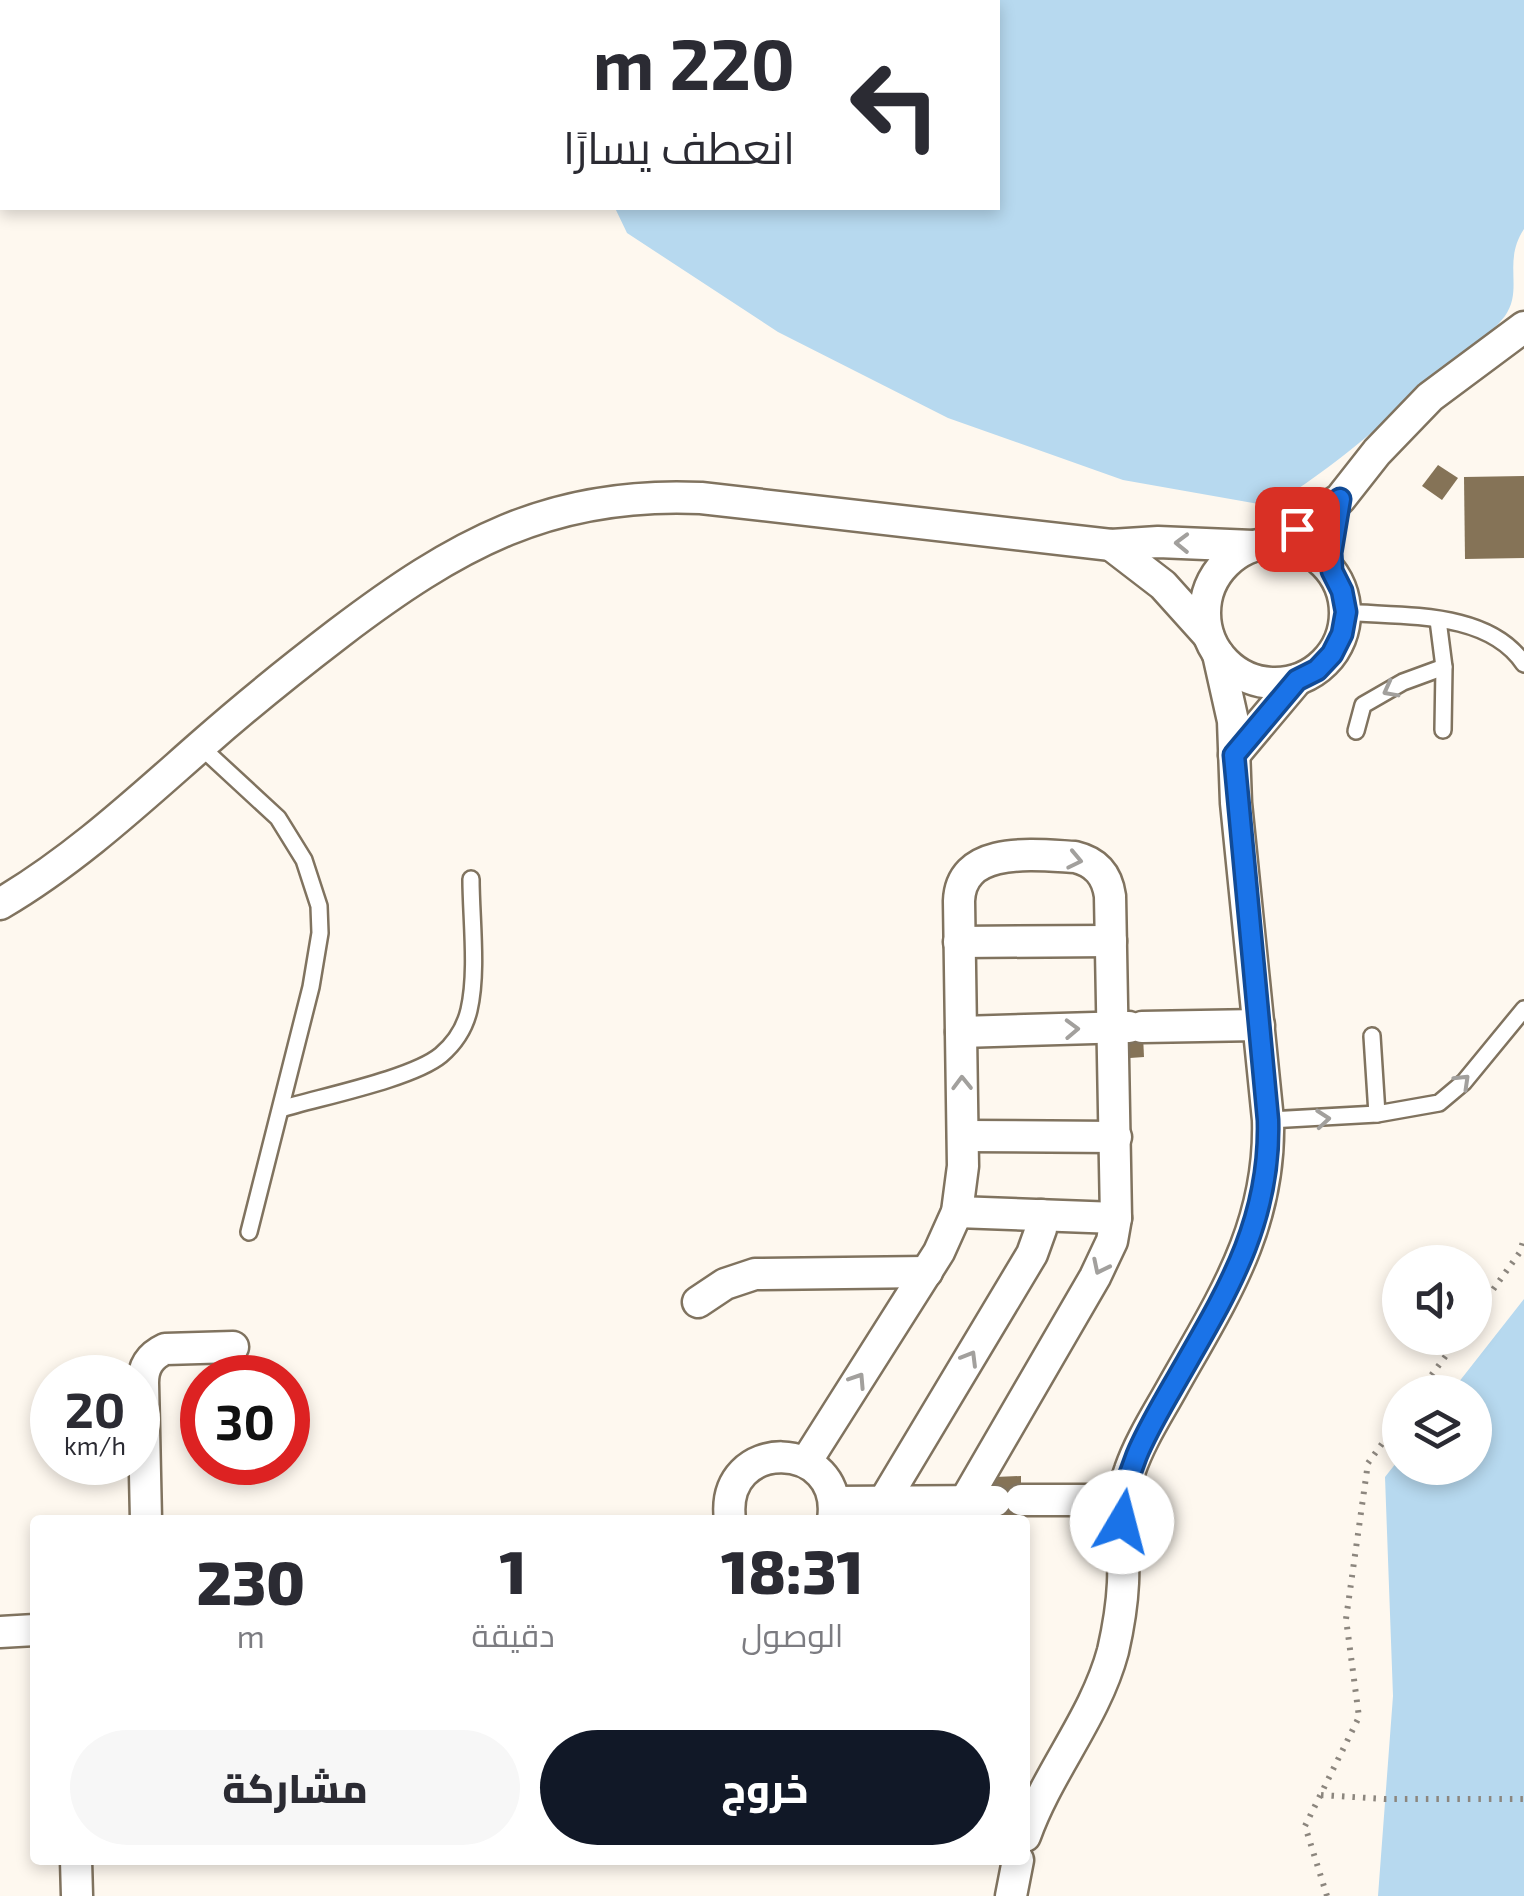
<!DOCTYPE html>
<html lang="ar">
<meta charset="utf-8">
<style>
body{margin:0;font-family:"Exo 2",Cairo,sans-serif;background:#f7f7f7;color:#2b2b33;direction:rtl;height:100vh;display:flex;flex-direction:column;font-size:38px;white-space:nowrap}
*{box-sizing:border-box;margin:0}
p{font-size:32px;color:#7c7c81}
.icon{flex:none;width:55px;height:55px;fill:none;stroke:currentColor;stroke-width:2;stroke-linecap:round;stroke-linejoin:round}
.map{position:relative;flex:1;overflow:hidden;direction:ltr}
.side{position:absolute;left:30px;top:1515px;width:1000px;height:350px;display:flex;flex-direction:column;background:#fff;border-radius:10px;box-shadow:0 5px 15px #0003;direction:rtl}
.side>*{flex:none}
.guide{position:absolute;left:0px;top:0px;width:1000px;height:210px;box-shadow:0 5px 15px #0003;direction:rtl;background:#fff;color:#2b2b33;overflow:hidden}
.fabs{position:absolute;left:1382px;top:1245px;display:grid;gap:20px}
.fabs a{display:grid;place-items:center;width:110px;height:110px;border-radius:50%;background:#fff;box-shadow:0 5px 15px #0003;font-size:50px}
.speed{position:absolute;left:30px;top:1355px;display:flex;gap:20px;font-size:50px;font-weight:700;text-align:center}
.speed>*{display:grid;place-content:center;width:130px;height:130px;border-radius:50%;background:#fff;box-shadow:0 5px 15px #0003;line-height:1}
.speed small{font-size:25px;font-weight:400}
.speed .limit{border:15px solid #d22;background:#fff;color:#111}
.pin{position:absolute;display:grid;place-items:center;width:85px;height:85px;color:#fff;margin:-42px;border-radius:20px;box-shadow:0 5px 15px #0006}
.me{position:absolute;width:110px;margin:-55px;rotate:8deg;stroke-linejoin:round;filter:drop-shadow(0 0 8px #0008)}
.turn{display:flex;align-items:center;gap:35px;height:210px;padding:0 40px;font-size:45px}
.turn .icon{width:130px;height:130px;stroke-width:2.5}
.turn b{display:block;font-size:70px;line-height:85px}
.eta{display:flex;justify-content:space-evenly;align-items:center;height:170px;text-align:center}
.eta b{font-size:60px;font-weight:800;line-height:70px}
.cta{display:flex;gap:20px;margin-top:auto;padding:20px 40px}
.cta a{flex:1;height:115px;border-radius:60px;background:#111827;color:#fff;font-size:40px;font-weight:800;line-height:115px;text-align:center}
.cta a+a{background:#f7f7f7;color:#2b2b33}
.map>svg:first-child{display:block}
.water{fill:#b7d9ef}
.building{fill:#857357}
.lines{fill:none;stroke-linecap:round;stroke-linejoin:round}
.service-casing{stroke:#80735f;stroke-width:20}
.minor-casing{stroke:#80735f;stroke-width:35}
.path{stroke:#8c867e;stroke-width:6;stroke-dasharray:2.5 8;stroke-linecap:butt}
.service{stroke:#fff;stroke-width:15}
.minor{stroke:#fff;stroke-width:30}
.oneway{stroke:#a2a09d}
.route-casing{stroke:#114b97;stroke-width:25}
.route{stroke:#1a73e8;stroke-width:18}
</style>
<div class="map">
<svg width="1524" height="1896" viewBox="0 0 1524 1896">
<rect width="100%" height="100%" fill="#fef8ef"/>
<g class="water">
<path d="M 625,0 L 1524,0 L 1524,229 C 1502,262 1524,289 1505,316 C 1490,336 1465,351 1447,367 C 1391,416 1334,469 1270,506 L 1123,480 L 948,418 L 778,332 L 627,233 L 615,208 L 998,208 L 998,2 L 624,2 Z"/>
<polygon points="1524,1299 1524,1896 1378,1896 1393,1696 1385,1477 1400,1458 1400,1468 1475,1468 1475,1392 1451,1392"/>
</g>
<g class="building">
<polygon points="1438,465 1458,478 1442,500 1422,486"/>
<polygon points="1524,476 1524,558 1465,559 1464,477"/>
<polygon points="1142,1013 1144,1057 1130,1058 1128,1014"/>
<polygon points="1021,1476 1021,1520 995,1520 995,1477"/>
</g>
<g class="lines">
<defs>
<g id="service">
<path d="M 1345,612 C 1403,617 1488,610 1524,664"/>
<polyline points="1438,620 1444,667 1443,730"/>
<polyline points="1356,731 1363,705 1403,682 1444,667"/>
<polyline points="200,746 278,818 304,860 319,906 320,933 311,987 249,1232"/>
<polyline points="1372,1036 1377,1114"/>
<path d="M 281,1109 C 320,1097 412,1079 441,1055 C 455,1043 465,1027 469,1010 C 478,971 471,918 471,879"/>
<polyline points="1268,1120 1377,1114 1439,1103 1464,1082 1524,1009"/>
</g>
<g id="minor">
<polyline points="1274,542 1340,499 1377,452 1430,397 1524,327"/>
<circle cx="1275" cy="613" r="70"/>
<polyline points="1111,545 1163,585 1208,635"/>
<polyline points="1234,755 1297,680"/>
<path d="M 0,904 C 75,860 138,801 203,744 C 247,705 292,669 339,633 C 455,545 550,491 701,498 L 1111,545 L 1158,542 L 1253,546"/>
<polyline points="959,942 1111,941"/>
<polyline points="1142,1027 1259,1025"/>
<polyline points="961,1032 1129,1027"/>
<polyline points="963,1136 1116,1137"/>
<polyline points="957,1212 1116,1218"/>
<polyline points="698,1302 725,1284 755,1274 927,1272"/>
<path d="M 806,1462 L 939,1252 L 957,1212 L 963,1166 L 959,901 C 961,845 1035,855 1075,857 C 1096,862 1107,875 1110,896 L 1116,1218 L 1112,1241 L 1095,1277 L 965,1501"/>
<polyline points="1021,1500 1122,1500"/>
<polyline points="834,1502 995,1501"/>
<path d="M 146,1520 L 143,1383 C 143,1366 150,1356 165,1349 L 233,1347"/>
<path d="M 730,1520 C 719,1435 845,1438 833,1520"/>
<polyline points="896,1520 884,1501 1032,1254 1041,1229 1041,1215"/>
<polyline points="0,1632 35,1630"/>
<path d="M 1025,1836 C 1048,1771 1095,1718 1113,1651 C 1118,1629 1122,1605 1123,1583 C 1125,1545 1116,1506 1130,1470 C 1140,1441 1157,1415 1172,1388 C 1222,1299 1271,1227 1268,1120 L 1236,803 L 1233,721 L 1218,654"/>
<polyline points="76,1860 77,1896"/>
<polyline points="1011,1896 1018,1860"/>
</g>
</defs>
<use href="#service" class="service-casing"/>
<use href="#minor" class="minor-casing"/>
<g class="path">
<polyline points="1475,1315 1520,1252 1524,1238"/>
<polyline points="1419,1392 1459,1338"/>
<polyline points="1321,1795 1385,1799 1524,1799"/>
<polyline points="1327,1896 1305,1826 1359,1717 1346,1619 1368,1463 1400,1419"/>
</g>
<use href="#service" class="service"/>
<use href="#minor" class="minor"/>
</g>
<defs><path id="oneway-chevron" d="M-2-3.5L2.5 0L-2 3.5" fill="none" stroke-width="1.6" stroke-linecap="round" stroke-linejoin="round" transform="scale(2.5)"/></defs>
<g class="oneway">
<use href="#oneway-chevron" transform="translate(1182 543) rotate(-179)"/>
<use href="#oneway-chevron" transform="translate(1390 690) rotate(152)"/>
<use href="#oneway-chevron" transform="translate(1075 860) rotate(12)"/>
<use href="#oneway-chevron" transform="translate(1072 1029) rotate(-2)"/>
<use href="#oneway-chevron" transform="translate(1463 1081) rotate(-44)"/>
<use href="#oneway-chevron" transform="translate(962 1083) rotate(-91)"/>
<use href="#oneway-chevron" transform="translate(1323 1119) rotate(-5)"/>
<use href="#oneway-chevron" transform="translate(1100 1267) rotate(116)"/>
<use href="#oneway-chevron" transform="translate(970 1358) rotate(-59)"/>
<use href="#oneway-chevron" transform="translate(858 1380) rotate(-57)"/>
</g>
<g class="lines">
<defs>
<path id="route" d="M 1122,1522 C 1123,1470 1148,1430 1173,1386 C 1223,1298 1271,1226 1268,1120 L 1234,755 L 1297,680 L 1317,670 L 1332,654 L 1342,634 L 1346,612 L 1342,591 L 1332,571 L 1331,553 L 1340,499 L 1297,529"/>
</defs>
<use href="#route" class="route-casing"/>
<use href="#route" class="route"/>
</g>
</svg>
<div class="fabs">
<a><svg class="icon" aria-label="sound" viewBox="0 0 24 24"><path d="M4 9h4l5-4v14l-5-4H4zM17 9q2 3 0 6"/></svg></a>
<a><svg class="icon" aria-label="layers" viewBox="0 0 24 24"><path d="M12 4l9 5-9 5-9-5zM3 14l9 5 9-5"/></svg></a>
</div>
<div class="speed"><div>20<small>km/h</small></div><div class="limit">30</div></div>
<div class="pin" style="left:1297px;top:529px;background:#d93025"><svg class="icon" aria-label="arrive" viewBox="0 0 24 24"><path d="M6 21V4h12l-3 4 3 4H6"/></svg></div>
<svg class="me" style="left:1122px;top:1522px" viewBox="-20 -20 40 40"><circle r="19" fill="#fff"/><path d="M0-13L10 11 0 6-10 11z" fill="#1a73e8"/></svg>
<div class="guide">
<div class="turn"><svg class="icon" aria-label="left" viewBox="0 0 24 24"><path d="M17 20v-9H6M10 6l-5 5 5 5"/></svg><div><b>220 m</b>انعطف يسارًا</div></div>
</div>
<section class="side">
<div class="eta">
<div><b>18:31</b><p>الوصول</p></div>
<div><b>1</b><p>دقيقة</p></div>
<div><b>230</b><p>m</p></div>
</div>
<div class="cta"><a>خروج</a><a>مشاركة</a></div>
</section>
</div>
